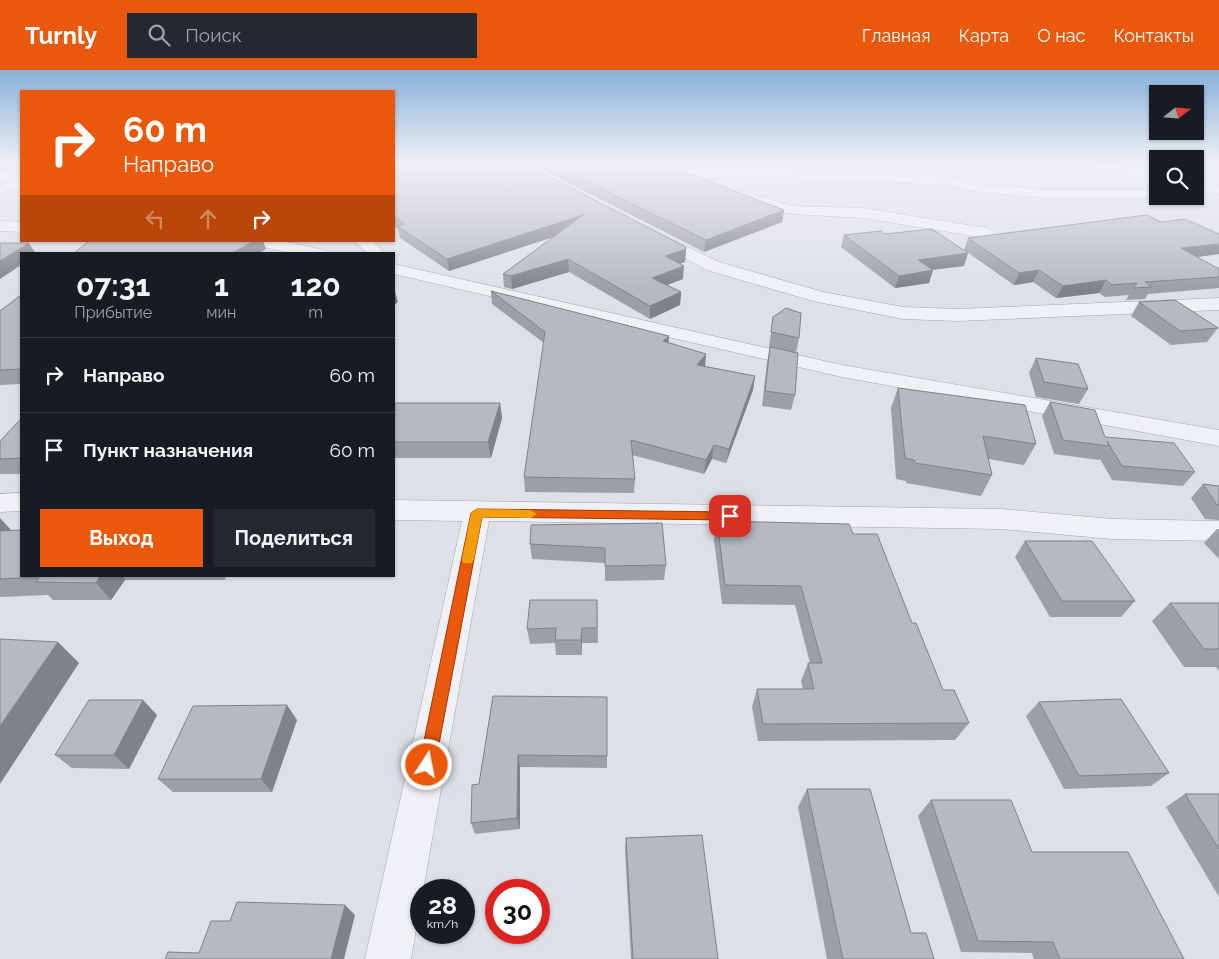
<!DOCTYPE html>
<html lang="ru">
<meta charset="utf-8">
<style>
body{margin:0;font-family:Raleway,sans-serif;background:#242831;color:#f1f3f6;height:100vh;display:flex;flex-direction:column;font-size:19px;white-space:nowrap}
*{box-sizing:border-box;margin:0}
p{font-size:16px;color:#9ea1a6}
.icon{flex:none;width:28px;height:28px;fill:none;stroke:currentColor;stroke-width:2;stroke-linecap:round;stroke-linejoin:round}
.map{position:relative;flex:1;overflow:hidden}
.details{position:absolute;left:20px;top:182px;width:375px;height:325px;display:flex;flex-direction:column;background:#171b24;border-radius:0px;box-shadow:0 1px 4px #0004}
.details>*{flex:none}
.banner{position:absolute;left:20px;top:20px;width:375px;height:152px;border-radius:0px;box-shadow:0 1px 4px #0004;background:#ea580c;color:#fff;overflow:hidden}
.needle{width:32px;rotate:73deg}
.tools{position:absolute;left:1149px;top:15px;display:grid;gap:10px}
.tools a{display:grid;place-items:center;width:55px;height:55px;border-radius:0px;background:#171b24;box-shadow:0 1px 4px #0004;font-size:25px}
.speed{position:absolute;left:410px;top:809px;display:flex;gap:10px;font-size:25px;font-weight:700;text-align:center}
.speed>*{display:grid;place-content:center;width:65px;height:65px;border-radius:50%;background:#171b24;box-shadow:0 1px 4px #0004;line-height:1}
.speed small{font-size:12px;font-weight:400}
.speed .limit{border:8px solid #d22;background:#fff;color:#111}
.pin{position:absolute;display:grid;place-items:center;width:42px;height:42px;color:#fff;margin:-21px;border-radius:10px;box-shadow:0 2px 8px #0006}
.me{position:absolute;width:55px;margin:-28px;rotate:11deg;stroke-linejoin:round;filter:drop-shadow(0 0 4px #0008)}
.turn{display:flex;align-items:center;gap:18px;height:105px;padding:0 20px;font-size:22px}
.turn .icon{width:65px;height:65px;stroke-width:2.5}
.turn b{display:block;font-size:35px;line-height:42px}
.lanes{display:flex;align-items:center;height:48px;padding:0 20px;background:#0003;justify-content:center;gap:25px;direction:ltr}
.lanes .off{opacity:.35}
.eta{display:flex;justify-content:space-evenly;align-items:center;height:85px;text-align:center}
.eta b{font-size:30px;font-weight:700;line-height:35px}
.action{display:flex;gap:10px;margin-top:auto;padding:10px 20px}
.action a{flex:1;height:58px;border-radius:0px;background:#ea580c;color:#fff;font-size:20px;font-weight:700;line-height:58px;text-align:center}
.action a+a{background:#242831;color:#f1f3f6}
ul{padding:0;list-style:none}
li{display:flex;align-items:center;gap:15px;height:75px;padding:0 20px;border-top:1px solid #363941}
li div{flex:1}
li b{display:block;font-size:19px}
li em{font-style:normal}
header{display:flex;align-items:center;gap:30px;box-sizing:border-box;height:70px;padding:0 25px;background:#ea580c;color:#fff}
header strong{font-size:24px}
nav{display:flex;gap:28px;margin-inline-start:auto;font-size:18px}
.search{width:350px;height:45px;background:#242831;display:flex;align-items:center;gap:12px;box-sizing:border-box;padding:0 18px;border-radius:0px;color:#9ea1a6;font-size:19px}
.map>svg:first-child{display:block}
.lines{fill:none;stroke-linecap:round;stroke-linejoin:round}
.minor-casing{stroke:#a3a7af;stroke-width:1}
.minor{fill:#f0f1f5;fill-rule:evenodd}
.wall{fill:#9c9fa7}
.shaded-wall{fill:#7f8288}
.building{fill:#b5b9c2;stroke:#7f8288}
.route{fill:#ea580c;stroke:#983908}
.slow{fill:#f59e0b}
</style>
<header>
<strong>Turnly</strong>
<div class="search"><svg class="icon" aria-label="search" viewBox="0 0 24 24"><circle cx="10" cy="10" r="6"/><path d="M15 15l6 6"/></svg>Поиск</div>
<nav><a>Главная</a><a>Карта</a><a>О нас</a><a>Контакты</a></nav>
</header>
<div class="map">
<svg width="1219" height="889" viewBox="0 0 1219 889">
<rect width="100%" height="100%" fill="#dde0e6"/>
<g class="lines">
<defs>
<g id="minor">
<polygon points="654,94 672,94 688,100 783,100 947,107 981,114 1043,120 1158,120 1158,126 1164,126 1158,128 1043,128 981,122 947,115 783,108 686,108 655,97"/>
<polygon points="1087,94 1112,94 1158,104 1158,112 1088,97"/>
<polygon points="21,110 21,118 0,123 0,115"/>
<polygon points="1195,111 1219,116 1219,124 1195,119"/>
<polygon points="739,120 791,136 863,138 986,158 992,160 994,163 992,166 986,168 863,148 791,144 767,139 734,127 732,124 734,121"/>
<polygon points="0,151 21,152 21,162 0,161"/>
<polygon points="652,160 719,192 823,222 903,237 958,239 1219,228 1219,240 958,251 903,249 813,231 707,200 646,168 644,165 646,162"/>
<polygon points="249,171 282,171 325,180 327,184 294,184 251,174"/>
<polygon points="354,171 372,171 386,184 368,184"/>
<polygon points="394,194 842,295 1219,360 1219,376 842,307 394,204"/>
<polygon points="21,423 21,441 0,442 0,424"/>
<polygon points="394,430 1001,439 1112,449 1219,451 1219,471 1112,469 1001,459 489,451 423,820 421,820 421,831 411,889 365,889 462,451 394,450"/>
</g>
</defs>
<use href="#minor" class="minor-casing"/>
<use href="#minor" class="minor"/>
</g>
<g class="wall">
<polygon points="394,94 686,179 685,192 679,194 683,209 667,215 681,222 680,235 650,249 569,202 512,219 504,217 503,204 553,167 449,201 400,168 398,159 394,156"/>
<polygon points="531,94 665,94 784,140 782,152 704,182"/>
<polygon points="885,164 964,196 932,200 933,200 929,213 895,218 841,177 844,165"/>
<polygon points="968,168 1219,184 1197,187 1219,199 1219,218 1148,224 1145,229 1126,230 1129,225 1105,227 1099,223 1056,228 1033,212 1014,215 964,180"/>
<polygon points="491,221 668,273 705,296 755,306 753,320 726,393 712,389 704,404 632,385 635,409 634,423 525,422 524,407 544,273 492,234"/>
<polygon points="21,225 21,314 0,315 0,241"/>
<polygon points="1139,232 1218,258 1207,272 1171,275 1131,246"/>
<polygon points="773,247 799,268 796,283 769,277"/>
<polygon points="770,277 795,325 791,340 762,336 767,292"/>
<polygon points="1036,288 1088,319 1079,334 1036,327 1029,303"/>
<polygon points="898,318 1036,374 1024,395 988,389 992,405 981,426 906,413 906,411 896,409 891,338"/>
<polygon points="1050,332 1105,367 1195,402 1183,416 1112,410 1100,389 1099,390 1054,384 1042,346"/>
<polygon points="500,333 502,348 491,388 394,388 394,338"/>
<polygon points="21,349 21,404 0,404 0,371"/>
<polygon points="1203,414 1219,416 1219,450 1205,449 1191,428"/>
<polygon points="0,448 21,506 226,506 225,510 125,510 111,530 53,530 48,525 0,527"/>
<polygon points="717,451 853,464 912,553 943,620 969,653 955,670 758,671 752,637 757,619 803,619 801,611 808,593 810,593 795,535 722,534 714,470"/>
<polygon points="662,453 666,495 664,510 605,511 605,493 532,489 530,474"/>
<polygon points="1217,459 1219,459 1219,489 1204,473"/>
<polygon points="1025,471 1135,531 1121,547 1050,547 1015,487"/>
<polygon points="597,530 598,573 582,573 582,585 556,585 555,573 530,574 527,559"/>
<polygon points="1170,533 1219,533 1219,601 1216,597 1184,597 1152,551"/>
<polygon points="493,626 607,627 607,698 520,697 520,759 475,764 471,753 479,714"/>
<polygon points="1039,632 1169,703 1151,716 1064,719 1026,646"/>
<polygon points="157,645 129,699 72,698 55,685"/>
<polygon points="297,650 272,722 173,722 158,709"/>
<polygon points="807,719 911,863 934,889 827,889 798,737"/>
<polygon points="1185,724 1219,724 1219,827 1166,737"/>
<polygon points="931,730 1032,782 1184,889 1034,889 1032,883 961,882 918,746"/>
<polygon points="626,768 718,889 631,889 625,780"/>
</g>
<g class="shaded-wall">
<polygon points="0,94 21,94 21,97 0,102"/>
<polygon points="784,140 782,152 704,182 706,170"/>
<polygon points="583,145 584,157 449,201 447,189"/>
<polygon points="254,171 263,171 266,179 258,184 230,184"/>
<polygon points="29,173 36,184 21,184 21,195 0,209 0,191"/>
<polygon points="1219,174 1219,184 1174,190 1181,178"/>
<polygon points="686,179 685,192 665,199 665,186"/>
<polygon points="968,183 964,196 913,202 918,190"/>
<polygon points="568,189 569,202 512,219 511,206"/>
<polygon points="684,196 683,209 651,221 652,208"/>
<polygon points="933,200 929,213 895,218 899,206"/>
<polygon points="1039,200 1033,212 1014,215 1019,203"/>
<polygon points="1106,210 1099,223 1056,228 1063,216"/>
<polygon points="394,219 398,232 394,235"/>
<polygon points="681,222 680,235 650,249 650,236"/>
<polygon points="669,266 668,280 663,271"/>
<polygon points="706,284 705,298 697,295"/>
<polygon points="755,306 753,320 726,393 729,379"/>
<polygon points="500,333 502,348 491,388 488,372"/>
<polygon points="714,375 712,389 704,404 706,390"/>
<polygon points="0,448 12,461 0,476"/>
<polygon points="100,506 122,506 125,510 111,530 96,513"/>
<polygon points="582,558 582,585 581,570"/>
<polygon points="58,572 79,593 0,714 0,656"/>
<polygon points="143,630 157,645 129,699 114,685"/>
<polygon points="287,635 297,650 272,722 261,709"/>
<polygon points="518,685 520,697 520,759 517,748"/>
<polygon points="345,835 355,845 344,889 331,889"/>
</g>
<g class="building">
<polygon points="394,94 525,94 686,177 686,179 665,186 684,196 652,208 681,222 650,236 568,189 511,206 503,204 583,145 447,189 397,156 404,154 394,146"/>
<polygon points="551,94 665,94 784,140 706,170"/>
<polygon points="1147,145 1161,152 1185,149 1219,164 1219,174 1181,178 1219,199 1219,207 1145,212 1152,217 1133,218 1137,213 1112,215 1106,210 1063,216 1039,200 1019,203 968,168"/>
<polygon points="932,159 968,183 918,190 933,200 899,206 844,165 881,161 885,164"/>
<polygon points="89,171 254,171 230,184 73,184"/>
<polygon points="0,173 29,173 0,191"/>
<polygon points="491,221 669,266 663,271 706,284 697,295 755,306 729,379 714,375 706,390 631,370 635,409 524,407 545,262"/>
<polygon points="21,225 21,299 0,300 0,241"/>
<polygon points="1175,230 1218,258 1180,261 1139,232"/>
<polygon points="786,238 801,243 799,268 771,262 773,247"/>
<polygon points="770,277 798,283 795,325 765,321"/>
<polygon points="1036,288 1078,294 1088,319 1044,312"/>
<polygon points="898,318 1025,335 1036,374 983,366 992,405 915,393 914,390 905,388"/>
<polygon points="1050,332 1095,340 1105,367 1174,373 1195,402 1122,396 1107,371 1109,376 1063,370"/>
<polygon points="396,333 500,333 488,372 394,372 394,338"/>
<polygon points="21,349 21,388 0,389 0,371"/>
<polygon points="1203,414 1219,416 1219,435 1217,435"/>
<polygon points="717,451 849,454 853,464 877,464 912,553 916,553 943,620 954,620 969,653 763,654 757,619 814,619 808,593 822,593 801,516 725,515"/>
<polygon points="662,453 666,495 605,496 605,478 530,474 531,455"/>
<polygon points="21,460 21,506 100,506 96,513 36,512 39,507 0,509 0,461"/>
<polygon points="1025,471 1092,471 1135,531 1062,531"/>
<polygon points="530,530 597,530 597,558 582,558 581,570 555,570 556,558 527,559"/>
<polygon points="1170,533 1219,533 1219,579 1204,579"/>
<polygon points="0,569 58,572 0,656"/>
<polygon points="493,626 607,627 607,686 518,685 517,748 471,753 472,715 479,714"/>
<polygon points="1121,629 1169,703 1079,706 1039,632"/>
<polygon points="89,630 143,630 114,685 55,685"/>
<polygon points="287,635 261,709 158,709 193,636"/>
<polygon points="807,719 870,719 911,863 926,863 934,889 843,889"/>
<polygon points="1185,724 1219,724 1219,779"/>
<polygon points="931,730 1011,730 1032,782 1128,782 1184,889 1060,889 1053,872 978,871"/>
<polygon points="702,765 718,889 633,889 626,768"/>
<polygon points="237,832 345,835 331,889 165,889 168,882 199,883 211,851 230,851"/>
</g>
<linearGradient id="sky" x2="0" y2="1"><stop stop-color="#89b0da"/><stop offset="0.43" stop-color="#f0f1f4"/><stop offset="1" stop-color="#f0f1f4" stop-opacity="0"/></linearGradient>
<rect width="1219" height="219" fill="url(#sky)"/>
<polygon class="route" points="477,439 730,442 735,446 730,450 482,447 435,695 432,700 427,703 421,700 419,695 471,443"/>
<polygon class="slow" points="477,439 531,440 537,444 531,448 482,447 474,489 472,493 463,493 462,489 471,443"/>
</svg>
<div class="tools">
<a><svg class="needle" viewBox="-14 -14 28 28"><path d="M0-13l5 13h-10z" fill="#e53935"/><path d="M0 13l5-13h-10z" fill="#9ea1a6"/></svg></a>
<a><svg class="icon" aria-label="search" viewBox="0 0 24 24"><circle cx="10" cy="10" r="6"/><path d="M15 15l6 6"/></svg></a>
</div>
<div class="speed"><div>28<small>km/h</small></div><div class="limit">30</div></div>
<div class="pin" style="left:730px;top:446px;background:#d93025"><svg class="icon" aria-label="arrive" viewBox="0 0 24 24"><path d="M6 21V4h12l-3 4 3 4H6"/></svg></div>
<svg class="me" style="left:427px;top:695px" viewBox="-20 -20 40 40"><circle r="17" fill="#ea580c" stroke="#fff" stroke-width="3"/><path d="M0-11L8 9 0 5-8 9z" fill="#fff"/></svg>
<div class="banner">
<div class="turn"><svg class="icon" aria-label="right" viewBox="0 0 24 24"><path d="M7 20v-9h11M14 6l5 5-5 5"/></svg><div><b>60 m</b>Направо</div></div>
<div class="lanes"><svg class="icon off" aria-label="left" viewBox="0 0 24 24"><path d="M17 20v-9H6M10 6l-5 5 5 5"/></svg><svg class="icon off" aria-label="ahead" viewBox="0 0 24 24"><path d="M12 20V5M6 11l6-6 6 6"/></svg><svg class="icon" aria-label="right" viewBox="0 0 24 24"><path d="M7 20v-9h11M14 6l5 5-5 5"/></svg></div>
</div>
<section class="details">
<div class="eta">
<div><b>07:31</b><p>Прибытие</p></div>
<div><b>1</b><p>мин</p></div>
<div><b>120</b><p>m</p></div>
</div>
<ul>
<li><svg class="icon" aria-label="right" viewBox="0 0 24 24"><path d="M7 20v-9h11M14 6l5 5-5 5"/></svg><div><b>Направо</b></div><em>60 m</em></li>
<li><svg class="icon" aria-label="arrive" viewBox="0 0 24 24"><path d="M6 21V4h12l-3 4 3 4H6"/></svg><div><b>Пункт назначения</b></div><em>60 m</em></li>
</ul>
<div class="action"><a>Выход</a><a>Поделиться</a></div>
</section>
</div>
